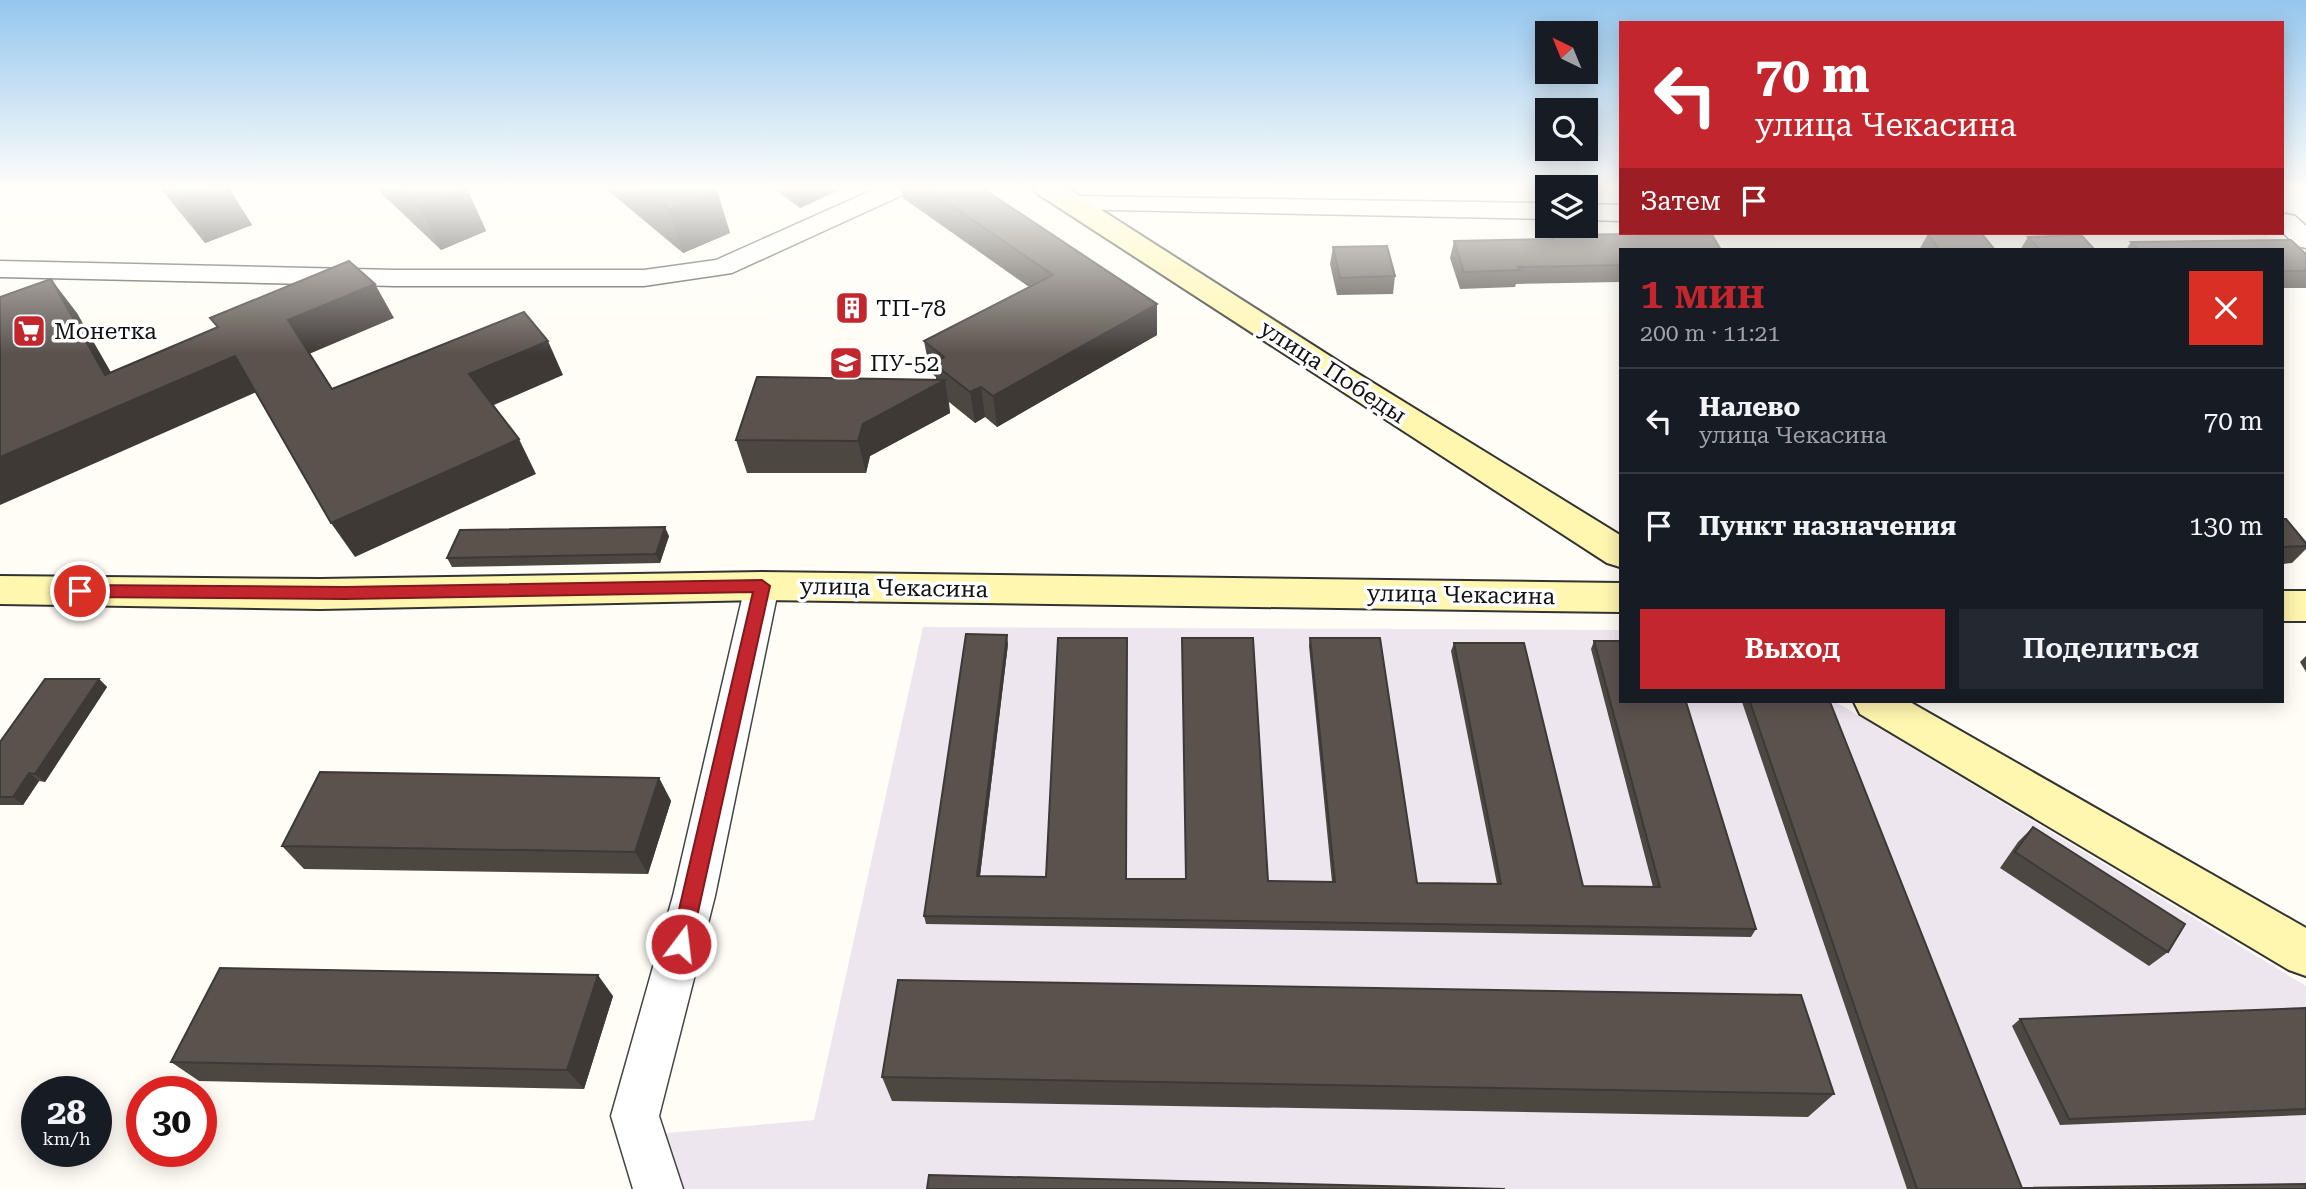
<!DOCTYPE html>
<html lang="ru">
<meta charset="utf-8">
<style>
body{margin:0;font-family:"Roboto Serif",serif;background:#242831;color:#f1f3f6;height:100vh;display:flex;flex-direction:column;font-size:26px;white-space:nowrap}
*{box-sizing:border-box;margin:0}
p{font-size:23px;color:#9ea1a6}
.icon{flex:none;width:38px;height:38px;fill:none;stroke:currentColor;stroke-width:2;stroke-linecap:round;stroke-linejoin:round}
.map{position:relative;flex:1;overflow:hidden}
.side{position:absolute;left:1619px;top:248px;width:665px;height:455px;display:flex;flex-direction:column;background:#171b24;border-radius:0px;box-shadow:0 4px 18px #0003}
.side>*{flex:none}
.banner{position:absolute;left:1619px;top:21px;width:665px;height:214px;border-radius:0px;box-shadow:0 4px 18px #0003;background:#c4262e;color:#fff;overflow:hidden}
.needle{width:46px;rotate:317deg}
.buttons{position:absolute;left:1535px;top:21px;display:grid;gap:14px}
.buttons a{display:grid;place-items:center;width:63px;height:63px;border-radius:0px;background:#171b24;box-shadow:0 4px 18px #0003;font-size:35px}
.speed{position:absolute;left:21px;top:1076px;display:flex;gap:14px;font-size:35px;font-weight:700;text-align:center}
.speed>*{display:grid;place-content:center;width:91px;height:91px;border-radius:50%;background:#171b24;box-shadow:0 4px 18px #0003;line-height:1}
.speed small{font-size:18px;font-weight:400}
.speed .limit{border:10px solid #d22;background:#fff;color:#111}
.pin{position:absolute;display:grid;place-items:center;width:60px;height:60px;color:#fff;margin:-30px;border:4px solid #fff;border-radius:50%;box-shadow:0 2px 7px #0007}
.me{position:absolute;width:77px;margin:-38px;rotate:15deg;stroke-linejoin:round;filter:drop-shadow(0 0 5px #0008)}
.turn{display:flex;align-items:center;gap:24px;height:147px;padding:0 21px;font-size:32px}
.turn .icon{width:91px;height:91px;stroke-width:2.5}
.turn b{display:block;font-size:49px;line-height:60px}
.then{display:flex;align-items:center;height:66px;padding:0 21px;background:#0003;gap:14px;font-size:26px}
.round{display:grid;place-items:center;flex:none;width:74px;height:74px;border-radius:0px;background:#242831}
.head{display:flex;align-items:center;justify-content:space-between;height:119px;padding:0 21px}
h1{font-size:42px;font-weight:600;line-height:52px;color:#c4262e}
.cta{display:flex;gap:14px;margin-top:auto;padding:14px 21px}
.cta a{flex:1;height:80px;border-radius:0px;background:#c4262e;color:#fff;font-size:28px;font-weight:600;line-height:80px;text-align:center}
.cta a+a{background:#242831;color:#f1f3f6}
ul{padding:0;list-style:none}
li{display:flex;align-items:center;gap:21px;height:105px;padding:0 21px;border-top:2px solid #363941}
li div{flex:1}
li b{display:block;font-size:26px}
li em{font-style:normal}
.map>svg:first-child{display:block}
.industrial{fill:#eee6ef}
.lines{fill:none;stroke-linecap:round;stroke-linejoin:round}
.street-casing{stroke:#444;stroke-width:3}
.secondary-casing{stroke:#333;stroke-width:4}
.street{fill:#fff;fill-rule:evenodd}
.secondary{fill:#fff6b0;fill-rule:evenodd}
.wall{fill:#4d4742}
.shaded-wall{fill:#3f3936}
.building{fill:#5a524d;stroke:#3f3936;stroke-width:2}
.route{fill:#c4262e;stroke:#7f191e;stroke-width:2}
.labels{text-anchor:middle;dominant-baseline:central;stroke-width:7;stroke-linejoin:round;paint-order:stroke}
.poi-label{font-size:23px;fill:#111;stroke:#fff;text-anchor:start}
.street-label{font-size:23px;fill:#111;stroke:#fff}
</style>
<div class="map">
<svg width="2306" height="1189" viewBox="0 0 2306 1189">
<rect width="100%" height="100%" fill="#fffdf5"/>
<polygon class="industrial" points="923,627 1620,630 1620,702 1836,702 2306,986 2306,1189 654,1189 667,1133 814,1120"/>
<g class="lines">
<defs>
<g id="street">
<polygon points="877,188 911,188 907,193 732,273 644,286 395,286 0,277 0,261 395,270 644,270 716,260"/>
<polygon points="1073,196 1547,203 1547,219 1064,209 1060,204 1064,199"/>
<polygon points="1586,204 1620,205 1620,221 1586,220"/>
<polygon points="2286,214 2295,216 2306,226 2306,248 2297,246 2282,232 2282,215"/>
<polygon points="762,573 774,577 779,586 715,896 659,1116 683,1189 633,1189 611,1116 673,896 745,586 750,577"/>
</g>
<g id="secondary">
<polygon points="1034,188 1067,188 1344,365 1620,535 1620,567 1607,563 1038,194"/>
<polygon points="762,572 1620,583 1620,612 762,600 320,609 0,604 0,576 320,579"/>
<rect x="2282" y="591" width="24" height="30"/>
<polygon points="1854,702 1910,702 2306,928 2306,976 2289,970 1860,714"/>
</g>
</defs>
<use href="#street" class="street-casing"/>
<use href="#secondary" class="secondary-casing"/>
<use href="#street" class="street"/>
<use href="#secondary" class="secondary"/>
</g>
<g class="wall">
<polygon points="160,188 229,188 252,225 205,243"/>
<polygon points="376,188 466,188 486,231 441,250"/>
<polygon points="605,188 715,188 730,233 683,253"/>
<polygon points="773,188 844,188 800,208"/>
<polygon points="901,188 982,188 1157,335 997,427 985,417 975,423 949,402 950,413 870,456 866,473 747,473 736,440 936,380 936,377 930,372 924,341 1029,287 903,198"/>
<polygon points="1928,234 1995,250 1919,250"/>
<polygon points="1552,235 1620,250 1620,282 1516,284 1515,287 1460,289 1450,258 1454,241 1551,239"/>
<polygon points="2028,237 2095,250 2020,250"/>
<polygon points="2291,240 2306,254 2306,288 2282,288 2282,250 2126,250 2131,242"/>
<polygon points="1333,247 1395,276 1393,294 1337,295 1330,264"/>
<polygon points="2282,519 2306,543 2306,549 2292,563 2282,564"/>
<polygon points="669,536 660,563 452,567 447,558"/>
<polygon points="1310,638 1417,883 1497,884 1451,651 1454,643 1583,886 1653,887 1591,649 1594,641 1756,929 1751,937 926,924 924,916 1008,644 980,876 1332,882 1309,646"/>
<polygon points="2306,656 2306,672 2300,662"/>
<polygon points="99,679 107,687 45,782 39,781 23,805 0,805 0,742"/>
<polygon points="1742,702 1830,702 2022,1188 2306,1189 1907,1189"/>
<polygon points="659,778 671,801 648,874 304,869 282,846"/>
<polygon points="2033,827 2168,952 2149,966 2000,868 2018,842"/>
<polygon points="613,996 584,1089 199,1081 171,1062"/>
<polygon points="2306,1008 2306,1115 2060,1125 2012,1026 2020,1019"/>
<polygon points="882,1077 1834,1094 1808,1117 892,1101"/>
</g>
<g class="shaded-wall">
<polygon points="210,188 229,188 252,225 205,243 177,200"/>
<polygon points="467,188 486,231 441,250 420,207"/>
<polygon points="795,188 844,188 800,208"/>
<polygon points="717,190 730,233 683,253 669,210"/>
<polygon points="51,279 77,313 128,402 235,356 259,391 0,505 0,457 105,375"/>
<polygon points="375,284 394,318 309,354 288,320"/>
<polygon points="1157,304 1157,335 997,427 993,396"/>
<polygon points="548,341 563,375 487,408 469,374"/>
<polygon points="945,380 950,413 870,456 866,473 858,441 863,424"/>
<polygon points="981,387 985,417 975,423 970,392"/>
<polygon points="519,439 536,474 355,557 331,523"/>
<polygon points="665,527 669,536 660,563 656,554"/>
<polygon points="1007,635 1008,644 979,884 977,876"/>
<polygon points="99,679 107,687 45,782 35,774"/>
<polygon points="29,773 39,781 23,805 13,797"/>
<polygon points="659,778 671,801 648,874 635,852"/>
<polygon points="598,975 613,996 584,1089 567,1070"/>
</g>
<g class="building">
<polygon points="167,188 210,188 177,200"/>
<polygon points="400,188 467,188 420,207"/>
<polygon points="642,188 715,188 717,190 669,210"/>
<polygon points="926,188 982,188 1157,304 993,396 981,387 970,392 933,363 944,357 924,341 1053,275"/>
<polygon points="1711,233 1721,250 1620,250 1620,265 1518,267 1520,270 1464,272 1454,241 1553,239 1552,235"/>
<polygon points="1981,233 1995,250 1940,250 1928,234"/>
<polygon points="2081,235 2095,250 2040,250 2028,237"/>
<polygon points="2291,240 2306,254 2306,271 2282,271 2282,250 2139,250 2131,242"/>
<polygon points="1387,246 1395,276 1340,278 1333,247"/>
<polygon points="349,261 375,284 288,320 332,389 524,312 548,341 469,374 519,439 331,523 235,356 0,457 0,297 51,279 105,375 218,327 210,318"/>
<polygon points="757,377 945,380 863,424 858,441 736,440"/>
<polygon points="2282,519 2286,519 2306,543 2306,546 2282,547"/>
<polygon points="665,527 656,554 447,558 460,530"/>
<polygon points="966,634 1007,635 977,876 1046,877 1058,638 1127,638 1126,879 1186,879 1182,638 1253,638 1268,881 1335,882 1310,638 1380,638 1417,883 1501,884 1454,643 1524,643 1583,886 1660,887 1594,641 1620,641 1620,702 1686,702 1756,929 924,916"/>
<polygon points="45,679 99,679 35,774 29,773 13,797 0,797 0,742"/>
<polygon points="1750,702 1830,702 2022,1188 2306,1184 2306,1189 1917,1189"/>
<polygon points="320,772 659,778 635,852 282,846"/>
<polygon points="2033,827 2185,924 2168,952 2015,852"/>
<polygon points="220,968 598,975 567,1070 171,1062"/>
<polygon points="898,980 1801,995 1834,1094 882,1077"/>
<polygon points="2306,1008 2306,1109 2069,1119 2020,1019"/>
<polygon points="929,1175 1505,1189 927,1189"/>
</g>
<linearGradient id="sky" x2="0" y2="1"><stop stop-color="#95c6ee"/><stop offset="0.53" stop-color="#fffefa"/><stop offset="1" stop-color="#fffefa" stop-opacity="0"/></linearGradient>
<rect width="2306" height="354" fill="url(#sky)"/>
<polygon class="route" points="762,580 770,586 691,944 688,951 681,954 674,951 671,944 753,592 344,599 80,597 72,591 80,585 344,587"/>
<defs>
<symbol id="building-square" viewBox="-11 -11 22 22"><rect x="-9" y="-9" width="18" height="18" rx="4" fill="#c4262e" stroke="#fff"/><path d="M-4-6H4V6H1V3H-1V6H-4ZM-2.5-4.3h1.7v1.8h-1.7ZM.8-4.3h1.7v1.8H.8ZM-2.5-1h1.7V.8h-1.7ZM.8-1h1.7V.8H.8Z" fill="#fff"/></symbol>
<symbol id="supermarket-square" viewBox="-11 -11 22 22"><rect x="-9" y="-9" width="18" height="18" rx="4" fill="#c4262e" stroke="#fff"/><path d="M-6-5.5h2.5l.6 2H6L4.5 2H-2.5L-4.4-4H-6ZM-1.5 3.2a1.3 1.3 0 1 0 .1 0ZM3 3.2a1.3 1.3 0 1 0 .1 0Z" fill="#fff"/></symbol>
<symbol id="university-square" viewBox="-11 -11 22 22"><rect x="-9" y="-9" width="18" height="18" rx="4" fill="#c4262e" stroke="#fff"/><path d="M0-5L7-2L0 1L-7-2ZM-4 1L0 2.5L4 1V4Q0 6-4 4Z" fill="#fff"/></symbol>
</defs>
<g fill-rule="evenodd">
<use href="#building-square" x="833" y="289" width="38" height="38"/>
<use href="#supermarket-square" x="10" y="312" width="38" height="38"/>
<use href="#university-square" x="827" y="344" width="38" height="38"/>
</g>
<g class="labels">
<g class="poi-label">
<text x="876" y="308">ТП-78</text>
<text x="54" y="331">Монетка</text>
<text x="870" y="363">ПУ-52</text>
</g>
<g class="street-label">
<text transform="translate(1333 372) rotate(33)">улица Победы</text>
<text transform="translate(894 588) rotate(1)">улица Чекасина</text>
<text transform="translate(1461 595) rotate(1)">улица Чекасина</text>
</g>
</g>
</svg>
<div class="buttons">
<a><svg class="needle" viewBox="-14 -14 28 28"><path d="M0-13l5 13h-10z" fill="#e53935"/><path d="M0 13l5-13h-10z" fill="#9ea1a6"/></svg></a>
<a><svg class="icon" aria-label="search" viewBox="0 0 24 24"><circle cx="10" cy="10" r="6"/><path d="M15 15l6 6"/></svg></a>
<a><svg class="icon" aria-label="layers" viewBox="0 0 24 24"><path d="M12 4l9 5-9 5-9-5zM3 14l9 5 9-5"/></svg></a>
</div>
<div class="speed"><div>28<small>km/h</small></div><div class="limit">30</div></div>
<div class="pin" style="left:80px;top:591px;background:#d93025"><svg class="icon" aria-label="arrive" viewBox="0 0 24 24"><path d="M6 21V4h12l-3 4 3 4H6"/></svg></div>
<svg class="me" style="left:681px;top:944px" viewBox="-20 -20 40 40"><circle r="17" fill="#c4262e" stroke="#fff" stroke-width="3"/><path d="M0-11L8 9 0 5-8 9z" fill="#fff"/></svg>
<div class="banner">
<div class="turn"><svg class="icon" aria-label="left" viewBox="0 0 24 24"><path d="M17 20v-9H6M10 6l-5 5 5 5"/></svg><div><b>70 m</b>улица Чекасина</div></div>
<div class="then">Затем<svg class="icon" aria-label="arrive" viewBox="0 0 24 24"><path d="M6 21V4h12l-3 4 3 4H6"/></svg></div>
</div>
<section class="side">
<div class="head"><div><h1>1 мин</h1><p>200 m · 11:21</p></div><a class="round" style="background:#d93025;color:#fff"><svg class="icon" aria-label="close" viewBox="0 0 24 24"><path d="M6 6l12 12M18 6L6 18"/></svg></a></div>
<ul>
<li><svg class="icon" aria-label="left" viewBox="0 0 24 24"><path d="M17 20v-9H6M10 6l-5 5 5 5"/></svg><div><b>Налево</b><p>улица Чекасина</p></div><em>70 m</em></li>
<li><svg class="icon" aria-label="arrive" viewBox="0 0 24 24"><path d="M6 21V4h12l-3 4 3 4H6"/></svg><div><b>Пункт назначения</b></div><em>130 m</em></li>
</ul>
<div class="cta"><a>Выход</a><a>Поделиться</a></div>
</section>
</div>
